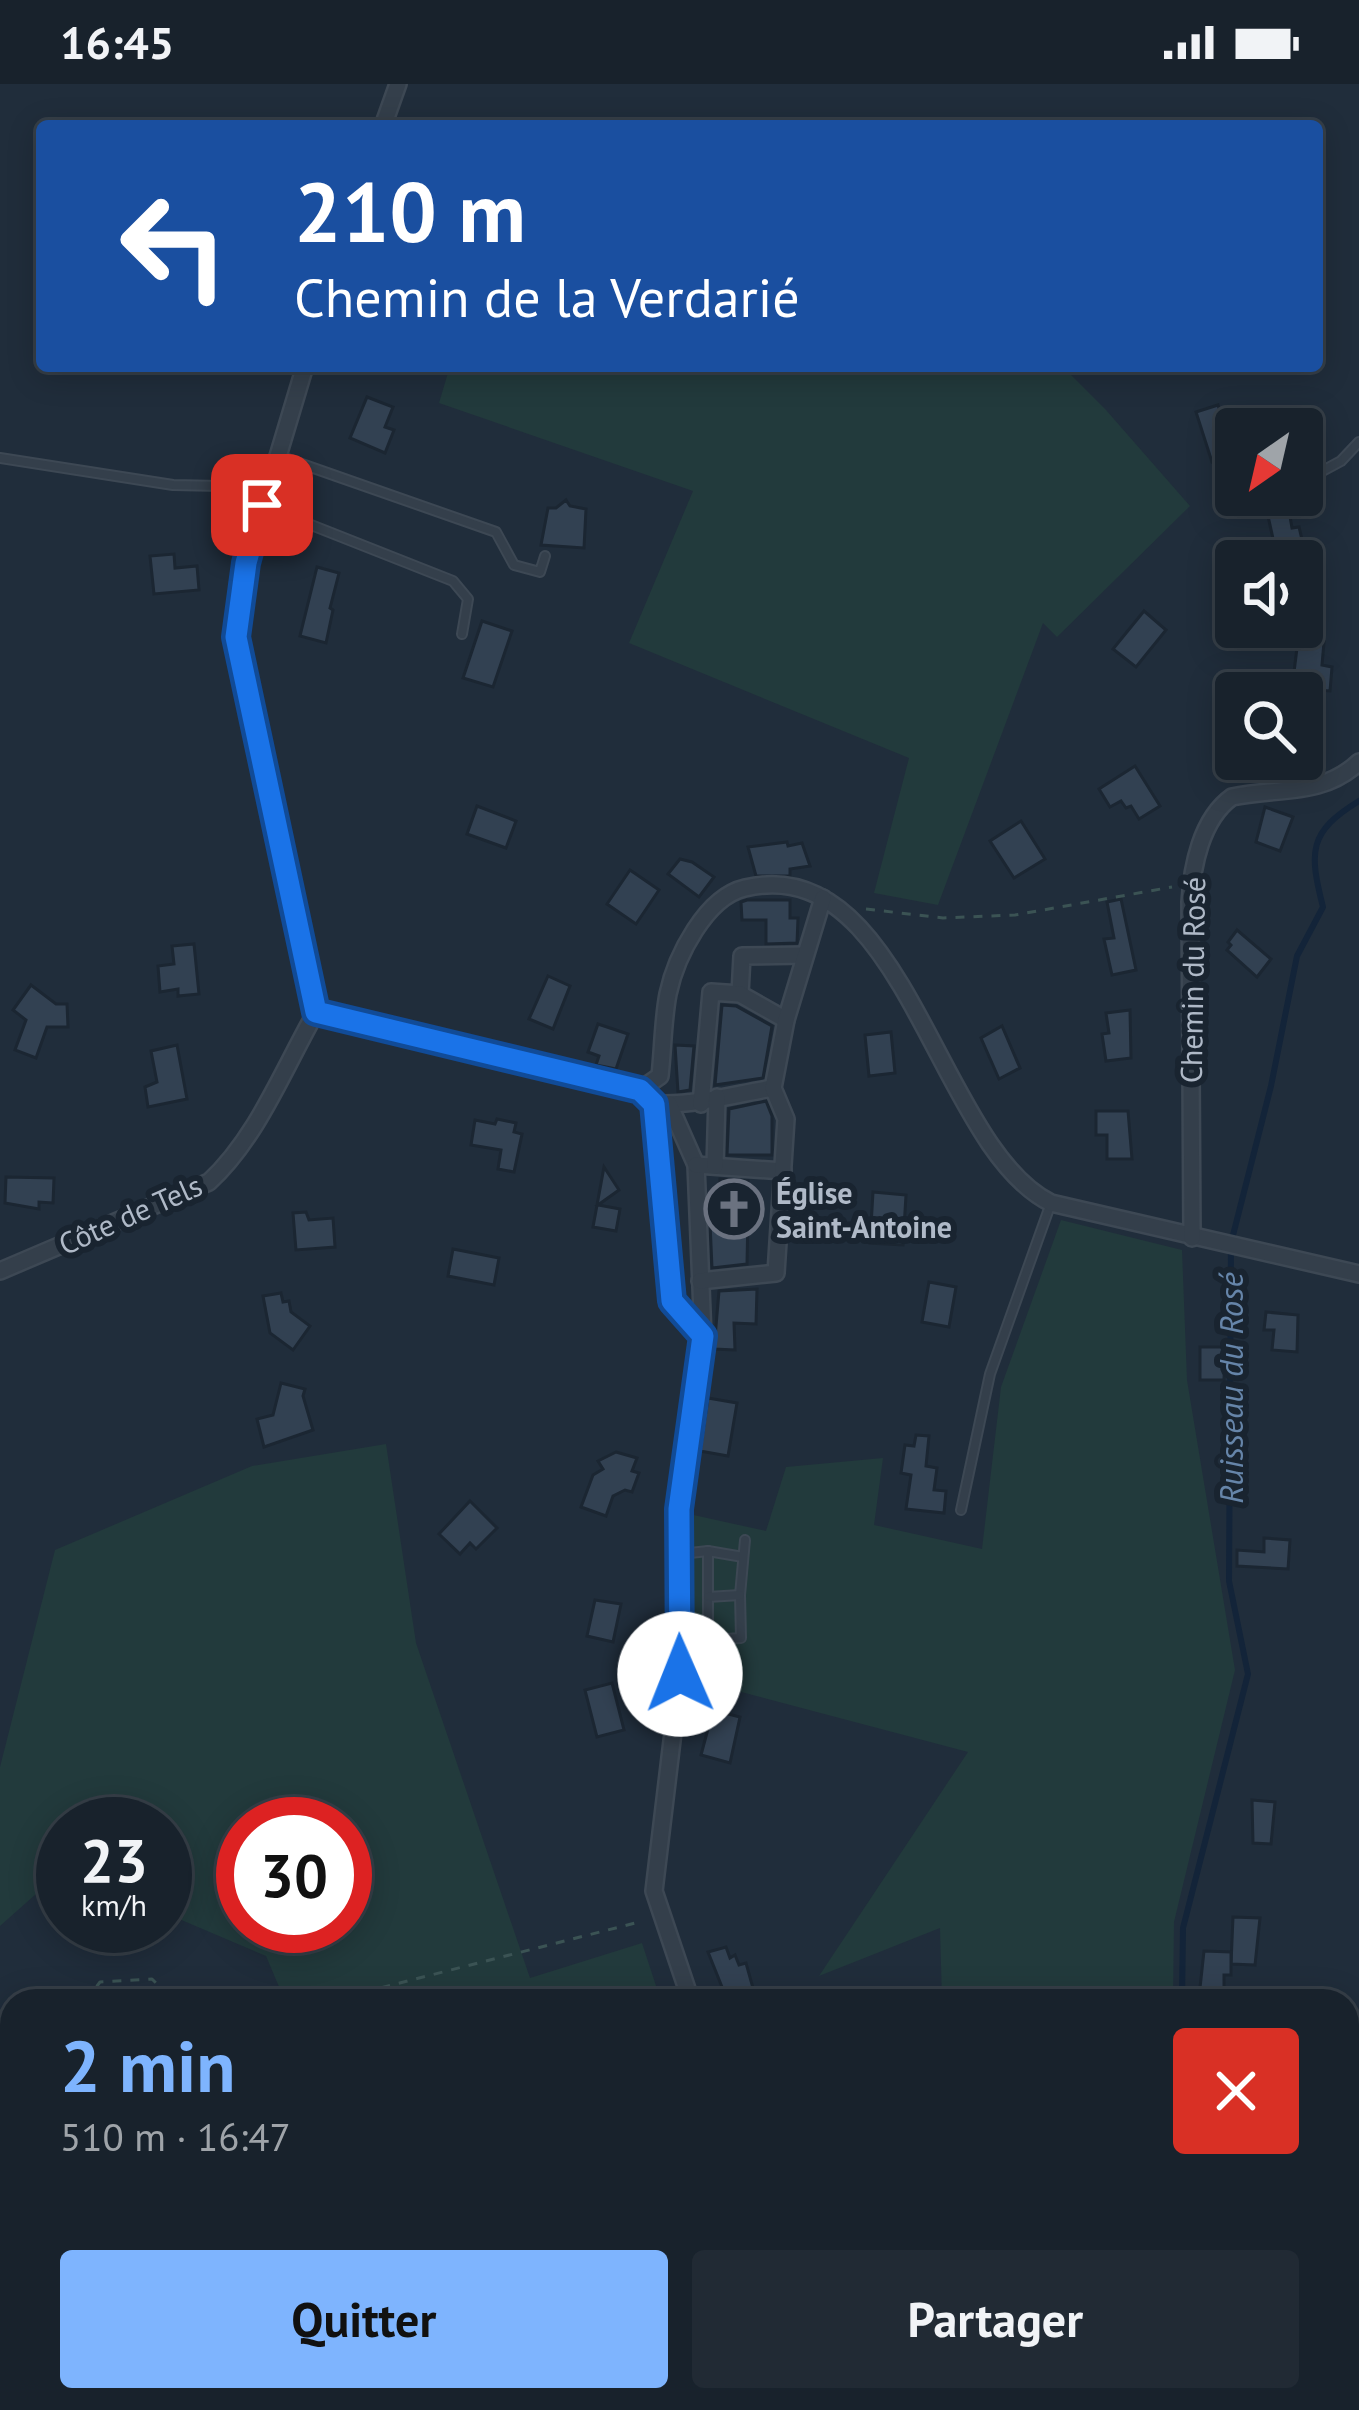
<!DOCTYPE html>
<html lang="fr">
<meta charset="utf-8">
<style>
body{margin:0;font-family:"PT Sans",sans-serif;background:#212a34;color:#f1f3f6;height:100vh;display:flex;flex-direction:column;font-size:45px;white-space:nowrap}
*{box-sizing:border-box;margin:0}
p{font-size:39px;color:#9fa4a9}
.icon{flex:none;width:66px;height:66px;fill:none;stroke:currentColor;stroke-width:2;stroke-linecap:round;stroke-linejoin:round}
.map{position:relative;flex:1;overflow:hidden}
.details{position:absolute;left:0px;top:1905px;width:1359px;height:423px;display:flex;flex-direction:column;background:#18222c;border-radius:36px 36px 0 0;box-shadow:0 6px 30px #0003,0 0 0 3px #363f48}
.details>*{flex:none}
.guide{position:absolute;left:36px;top:36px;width:1287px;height:252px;border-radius:12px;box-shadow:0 6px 30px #0003,0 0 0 3px #363f48;background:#1a4fa0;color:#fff;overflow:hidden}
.needle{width:78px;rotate:214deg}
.tools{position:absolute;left:1215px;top:324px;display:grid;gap:24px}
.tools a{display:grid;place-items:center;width:108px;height:108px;border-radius:12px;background:#18222c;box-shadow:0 6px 30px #0003,0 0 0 3px #363f48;font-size:60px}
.speed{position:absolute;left:36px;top:1713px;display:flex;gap:24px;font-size:60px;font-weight:700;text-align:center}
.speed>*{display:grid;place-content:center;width:156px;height:156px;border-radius:50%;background:#18222c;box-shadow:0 6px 30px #0003,0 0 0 3px #363f48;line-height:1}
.speed small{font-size:30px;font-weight:400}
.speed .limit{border:18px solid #d22;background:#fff;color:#111}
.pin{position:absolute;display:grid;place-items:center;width:102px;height:102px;color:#fff;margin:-51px;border-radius:24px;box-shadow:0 6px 18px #0006}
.me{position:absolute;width:132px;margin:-66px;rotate:359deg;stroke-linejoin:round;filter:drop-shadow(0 0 9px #0008)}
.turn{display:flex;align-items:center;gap:42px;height:252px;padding:0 60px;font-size:54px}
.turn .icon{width:156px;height:156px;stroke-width:2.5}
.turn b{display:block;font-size:84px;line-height:102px}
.round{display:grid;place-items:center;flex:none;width:126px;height:126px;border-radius:12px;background:#212a34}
.headline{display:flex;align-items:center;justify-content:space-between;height:204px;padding:0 60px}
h1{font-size:72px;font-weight:800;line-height:90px;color:#7eb4fe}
.action{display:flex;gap:24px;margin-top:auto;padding:24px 60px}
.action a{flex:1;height:138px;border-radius:12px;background:#7eb4fe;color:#111;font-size:48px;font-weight:800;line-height:138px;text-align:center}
.action a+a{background:#212a34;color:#f1f3f6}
.status{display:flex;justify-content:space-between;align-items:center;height:84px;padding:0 60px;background:#18222c;direction:ltr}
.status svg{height:33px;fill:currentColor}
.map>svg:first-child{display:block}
.green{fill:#223a3c;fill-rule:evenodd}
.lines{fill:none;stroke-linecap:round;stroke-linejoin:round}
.stream{stroke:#132439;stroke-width:6}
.building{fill:#324152;stroke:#1b2632;stroke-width:3}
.lane-casing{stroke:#3d4854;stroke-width:12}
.street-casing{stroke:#3d4854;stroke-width:20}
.primary-casing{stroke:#3d4854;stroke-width:28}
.path{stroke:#3b5354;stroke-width:3;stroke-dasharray:9 9;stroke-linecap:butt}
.lane{stroke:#343f4b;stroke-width:8}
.street{stroke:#343f4b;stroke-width:15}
.primary{stroke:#525e6b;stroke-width:24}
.route-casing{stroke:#114b97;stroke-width:30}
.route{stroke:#1a73e8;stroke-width:21}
.labels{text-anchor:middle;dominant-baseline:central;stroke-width:12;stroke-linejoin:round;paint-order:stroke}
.street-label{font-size:30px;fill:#afb9c7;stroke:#192430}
.poi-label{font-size:30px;font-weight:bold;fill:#afb9c7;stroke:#192430;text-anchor:start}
.water-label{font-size:33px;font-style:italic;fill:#6685a9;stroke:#192430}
</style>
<div class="status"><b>16:45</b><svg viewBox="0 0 49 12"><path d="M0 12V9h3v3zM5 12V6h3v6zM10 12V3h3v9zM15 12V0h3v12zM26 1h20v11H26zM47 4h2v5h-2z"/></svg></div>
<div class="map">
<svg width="1359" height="2326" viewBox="0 0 1359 2326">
<rect width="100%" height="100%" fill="#202d3b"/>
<g class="green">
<polygon points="450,282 1062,282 1106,326 1190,422 1057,553 1043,539 938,821 874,809 909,674 629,559 693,407 439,319"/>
<polygon points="1061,1136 1182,1166 1187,1296 1235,1586 1174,1838 1173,1917 942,1917 940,1844 819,1892 968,1668 696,1596 689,1430 766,1447 786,1383 883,1374 874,1441 982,1465 1001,1303"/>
<path d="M 386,1360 L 416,1559 L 530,1894 L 642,1859 L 661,1917 L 285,1917 L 266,1872 L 165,1829 L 165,1740 L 63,1740 L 63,1786 L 0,1842 L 0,1683 L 55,1466 L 252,1382 ZM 345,1740 L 345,1842 L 243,1842 L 243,1740 Z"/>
<polygon points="135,2316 724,2316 742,2326 143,2326"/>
</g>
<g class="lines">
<g class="stream">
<path d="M 1182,1917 L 1183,1844 L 1248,1590 L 1229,1497 L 1231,1159 L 1271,1002 L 1297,872 L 1323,823 C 1309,768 1308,748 1359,717"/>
<polyline points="1258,2326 1258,2316"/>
</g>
</g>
<g class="building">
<polygon points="367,313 393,323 385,343 394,346 385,369 350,354"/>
<polygon points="1218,321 1227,348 1236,346 1236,371 1212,378 1196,328"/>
<polygon points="566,416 570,422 586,425 584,464 541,461 548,424 556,424"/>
<polygon points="1289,427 1292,444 1299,443 1307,477 1278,477 1268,432"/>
<polygon points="174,470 175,484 197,482 199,506 154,510 150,472"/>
<polygon points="317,483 339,489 330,524 333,526 326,559 300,552"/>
<polygon points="1144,527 1166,546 1136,583 1113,565"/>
<polygon points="482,537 512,547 493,603 463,594"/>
<polygon points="1298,556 1324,558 1322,581 1332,583 1330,607 1292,604"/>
<polygon points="1135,682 1160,722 1139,735 1131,722 1126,724 1121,717 1110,723 1099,705"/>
<polygon points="477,722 516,737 506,764 467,750"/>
<polygon points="1265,723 1293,733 1280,767 1256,758"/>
<polygon points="1021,737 1045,775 1014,794 990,757"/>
<polygon points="787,758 788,762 802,759 810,782 790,785 790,792 756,792 748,763"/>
<polygon points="680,775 692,778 714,793 699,813 668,790"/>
<polygon points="630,786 659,806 636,840 607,820"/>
<polygon points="1121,815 1136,886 1112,891 1104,855 1114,854 1107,818"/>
<polygon points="747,816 790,816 790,834 798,834 797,859 766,860 766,836 742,836 741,818"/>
<polygon points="1237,846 1271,875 1257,893 1227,866 1231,861 1228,858"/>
<polygon points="194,860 199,910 178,912 178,905 160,908 158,882 174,880 172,862"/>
<polygon points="548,892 570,902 553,945 529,935"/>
<polygon points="31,901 56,920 67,920 68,943 47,943 36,974 15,966 26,936 13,926"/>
<polygon points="722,921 736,922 772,942 763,994 715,1001"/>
<polygon points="1130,926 1131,974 1106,977 1102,950 1109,949 1106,929"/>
<polygon points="598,940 628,950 616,985 596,981 599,972 588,968"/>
<polygon points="1002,942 1020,984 999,995 981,954"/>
<polygon points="891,948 895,989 869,992 865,951"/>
<polygon points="177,961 187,1015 148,1023 145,1003 157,998 151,967"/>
<polygon points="675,961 694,962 690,1006 678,1008"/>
<polygon points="766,1017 772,1032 772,1071 727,1071 729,1025"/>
<polygon points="1096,1027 1128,1027 1132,1075 1107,1075 1107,1051 1096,1051"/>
<polygon points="497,1035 516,1039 514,1048 522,1050 514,1088 498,1085 501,1066 471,1061 475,1036 495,1040"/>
<polygon points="604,1083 619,1106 598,1121 620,1125 616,1147 593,1143"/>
<polygon points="6,1093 54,1094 53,1119 39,1118 39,1125 5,1119"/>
<polygon points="720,1095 748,1097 748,1117 758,1117 758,1133 748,1132 747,1180 712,1184 709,1116 719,1117"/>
<polygon points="873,1108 906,1111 903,1161 870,1159"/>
<polygon points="306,1128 309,1136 333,1134 335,1163 296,1166 293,1129"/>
<polygon points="453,1165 499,1174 494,1201 448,1192"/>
<polygon points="929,1198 956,1203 949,1243 922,1238"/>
<polygon points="757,1205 756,1240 734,1239 735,1266 714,1265 719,1207"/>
<polygon points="281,1209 283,1218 289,1217 291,1228 310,1242 293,1266 270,1249 263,1212"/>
<polygon points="1266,1228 1298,1231 1297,1268 1272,1266 1274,1246 1264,1246"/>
<polygon points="1200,1263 1225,1263 1224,1296 1200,1296"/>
<polygon points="281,1299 305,1305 303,1312 313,1346 264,1363 257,1335 273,1331"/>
<polygon points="708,1314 737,1319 728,1372 700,1367"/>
<polygon points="916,1351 929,1352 926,1382 937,1384 934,1406 946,1407 944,1429 906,1425 911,1391 901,1389 905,1361 914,1362"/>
<polygon points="616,1368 637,1374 632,1387 639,1389 632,1408 625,1406 613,1412 606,1432 581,1423 593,1391 603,1385 598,1377"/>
<polygon points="470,1417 497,1444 476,1465 470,1459 460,1470 439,1450"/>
<polygon points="1264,1454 1290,1456 1288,1485 1237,1482 1237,1466 1264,1468"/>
<polygon points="595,1516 621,1520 613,1558 587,1552"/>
<polygon points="612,1599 624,1646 597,1653 585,1606"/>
<polygon points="713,1626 740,1633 730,1679 701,1671"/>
<polygon points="1252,1716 1275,1718 1271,1760 1253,1759"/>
<polygon points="1233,1833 1260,1834 1255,1881 1231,1880"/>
<polygon points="726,1863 730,1874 735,1871 739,1881 746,1879 753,1904 726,1913 708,1868"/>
<polygon points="1204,1867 1231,1868 1231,1891 1224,1891 1224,1915 1199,1913"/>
</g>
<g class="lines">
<defs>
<g id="lane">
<polyline points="279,372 496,448 514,481 540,488 545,472"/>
<polyline points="0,374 173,401 266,403"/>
<polyline points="1231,383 1236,387"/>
<polyline points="1302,398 1341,377 1359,358"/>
<polyline points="263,422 453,497 468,515 462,550"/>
<polyline points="961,1426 990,1290 1051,1119"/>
<polyline points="708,1467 743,1473"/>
<polyline points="681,1470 708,1467 708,1556 741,1554 740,1511 745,1456"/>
<polyline points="708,1513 740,1511"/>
</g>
<g id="street">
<polyline points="383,42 398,0"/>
<polyline points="305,282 246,479 236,553 316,928"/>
<polyline points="740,910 742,872 805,871"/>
<path d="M 316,928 L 640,1006 L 660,992 C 663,965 663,936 668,910 C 676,872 706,813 745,804 C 905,766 937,1063 1051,1119 L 1359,1190"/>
<polyline points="640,1006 654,1020 672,1217 703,1252 679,1425 680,1590 654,1807 691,1917"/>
<path d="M 664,1020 C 702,1020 736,1010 773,1004"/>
<polyline points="669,1020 696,1081 703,1252"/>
<polyline points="701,1020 711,908 740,910 786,936"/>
<polyline points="696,1081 783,1087"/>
<polyline points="715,1082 717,1013"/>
<path d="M 1192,1154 L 1190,818 C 1192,783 1201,735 1232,713 C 1278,703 1322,713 1359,678"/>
<path d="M 0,1187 L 209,1098 C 257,1054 284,984 316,928"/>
<polyline points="700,1197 776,1189 786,1035 773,1004 786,936 823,814"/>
<polyline points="1071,2316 1088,2326"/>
</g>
<g id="primary">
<polyline points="1347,2246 1359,2028"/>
<polyline points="1343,2326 1343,2316"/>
</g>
</defs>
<use href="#lane" class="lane-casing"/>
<use href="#street" class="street-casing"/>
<use href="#primary" class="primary-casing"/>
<g class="path">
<polyline points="866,825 943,834 1015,831 1172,803"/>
<polyline points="86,1917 100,1898 152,1895 163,1906 166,1917"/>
<polyline points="329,1917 643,1837"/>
</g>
<use href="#lane" class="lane"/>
<use href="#street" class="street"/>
<use href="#primary" class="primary"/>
</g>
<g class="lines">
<defs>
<polyline id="route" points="262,421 246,479 236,553 316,928 640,1006 654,1020 672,1217 703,1252 679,1425 680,1590"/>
</defs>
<use href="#route" class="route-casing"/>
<use href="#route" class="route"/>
</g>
<defs>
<symbol id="church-ring" viewBox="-11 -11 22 22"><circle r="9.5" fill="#192430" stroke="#6b7280" stroke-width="1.5"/><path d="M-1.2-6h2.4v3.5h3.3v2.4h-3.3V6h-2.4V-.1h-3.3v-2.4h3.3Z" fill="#6b7280"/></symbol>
</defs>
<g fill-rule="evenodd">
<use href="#church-ring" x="701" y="1092" width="66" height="66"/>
</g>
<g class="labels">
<g class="street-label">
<text transform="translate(1192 896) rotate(-89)">Chemin du Rosé</text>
<text transform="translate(130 1130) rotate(-24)">Côte de Tels</text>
</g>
<g class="poi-label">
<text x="776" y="1108">Église<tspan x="776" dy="34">Saint-Antoine</tspan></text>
</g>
<g class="water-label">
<text transform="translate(1230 1304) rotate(-90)">Ruisseau du Rosé</text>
</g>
</g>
</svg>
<div class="tools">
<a><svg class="needle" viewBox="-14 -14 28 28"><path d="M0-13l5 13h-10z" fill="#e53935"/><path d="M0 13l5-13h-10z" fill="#9fa4a9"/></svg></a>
<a><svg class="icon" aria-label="sound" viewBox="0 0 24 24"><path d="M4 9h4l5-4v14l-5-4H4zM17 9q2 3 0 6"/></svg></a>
<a><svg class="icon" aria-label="search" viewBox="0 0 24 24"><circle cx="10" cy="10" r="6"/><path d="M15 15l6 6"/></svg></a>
</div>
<div class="speed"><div>23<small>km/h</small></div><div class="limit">30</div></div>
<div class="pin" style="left:262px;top:421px;background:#d93025"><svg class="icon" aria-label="arrive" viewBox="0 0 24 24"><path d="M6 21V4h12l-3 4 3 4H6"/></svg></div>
<svg class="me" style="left:680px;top:1590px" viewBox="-20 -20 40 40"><circle r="19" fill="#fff"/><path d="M0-13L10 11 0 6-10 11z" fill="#1a73e8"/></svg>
<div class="guide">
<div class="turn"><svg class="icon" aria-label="left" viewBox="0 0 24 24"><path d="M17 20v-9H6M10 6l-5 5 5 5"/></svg><div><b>210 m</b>Chemin de la Verdarié</div></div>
</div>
<section class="details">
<div class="headline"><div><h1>2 min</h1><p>510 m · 16:47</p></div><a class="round" style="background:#d93025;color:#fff"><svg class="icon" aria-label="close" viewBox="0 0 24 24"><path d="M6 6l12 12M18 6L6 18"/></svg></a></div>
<div class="action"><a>Quitter</a><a>Partager</a></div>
</section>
</div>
